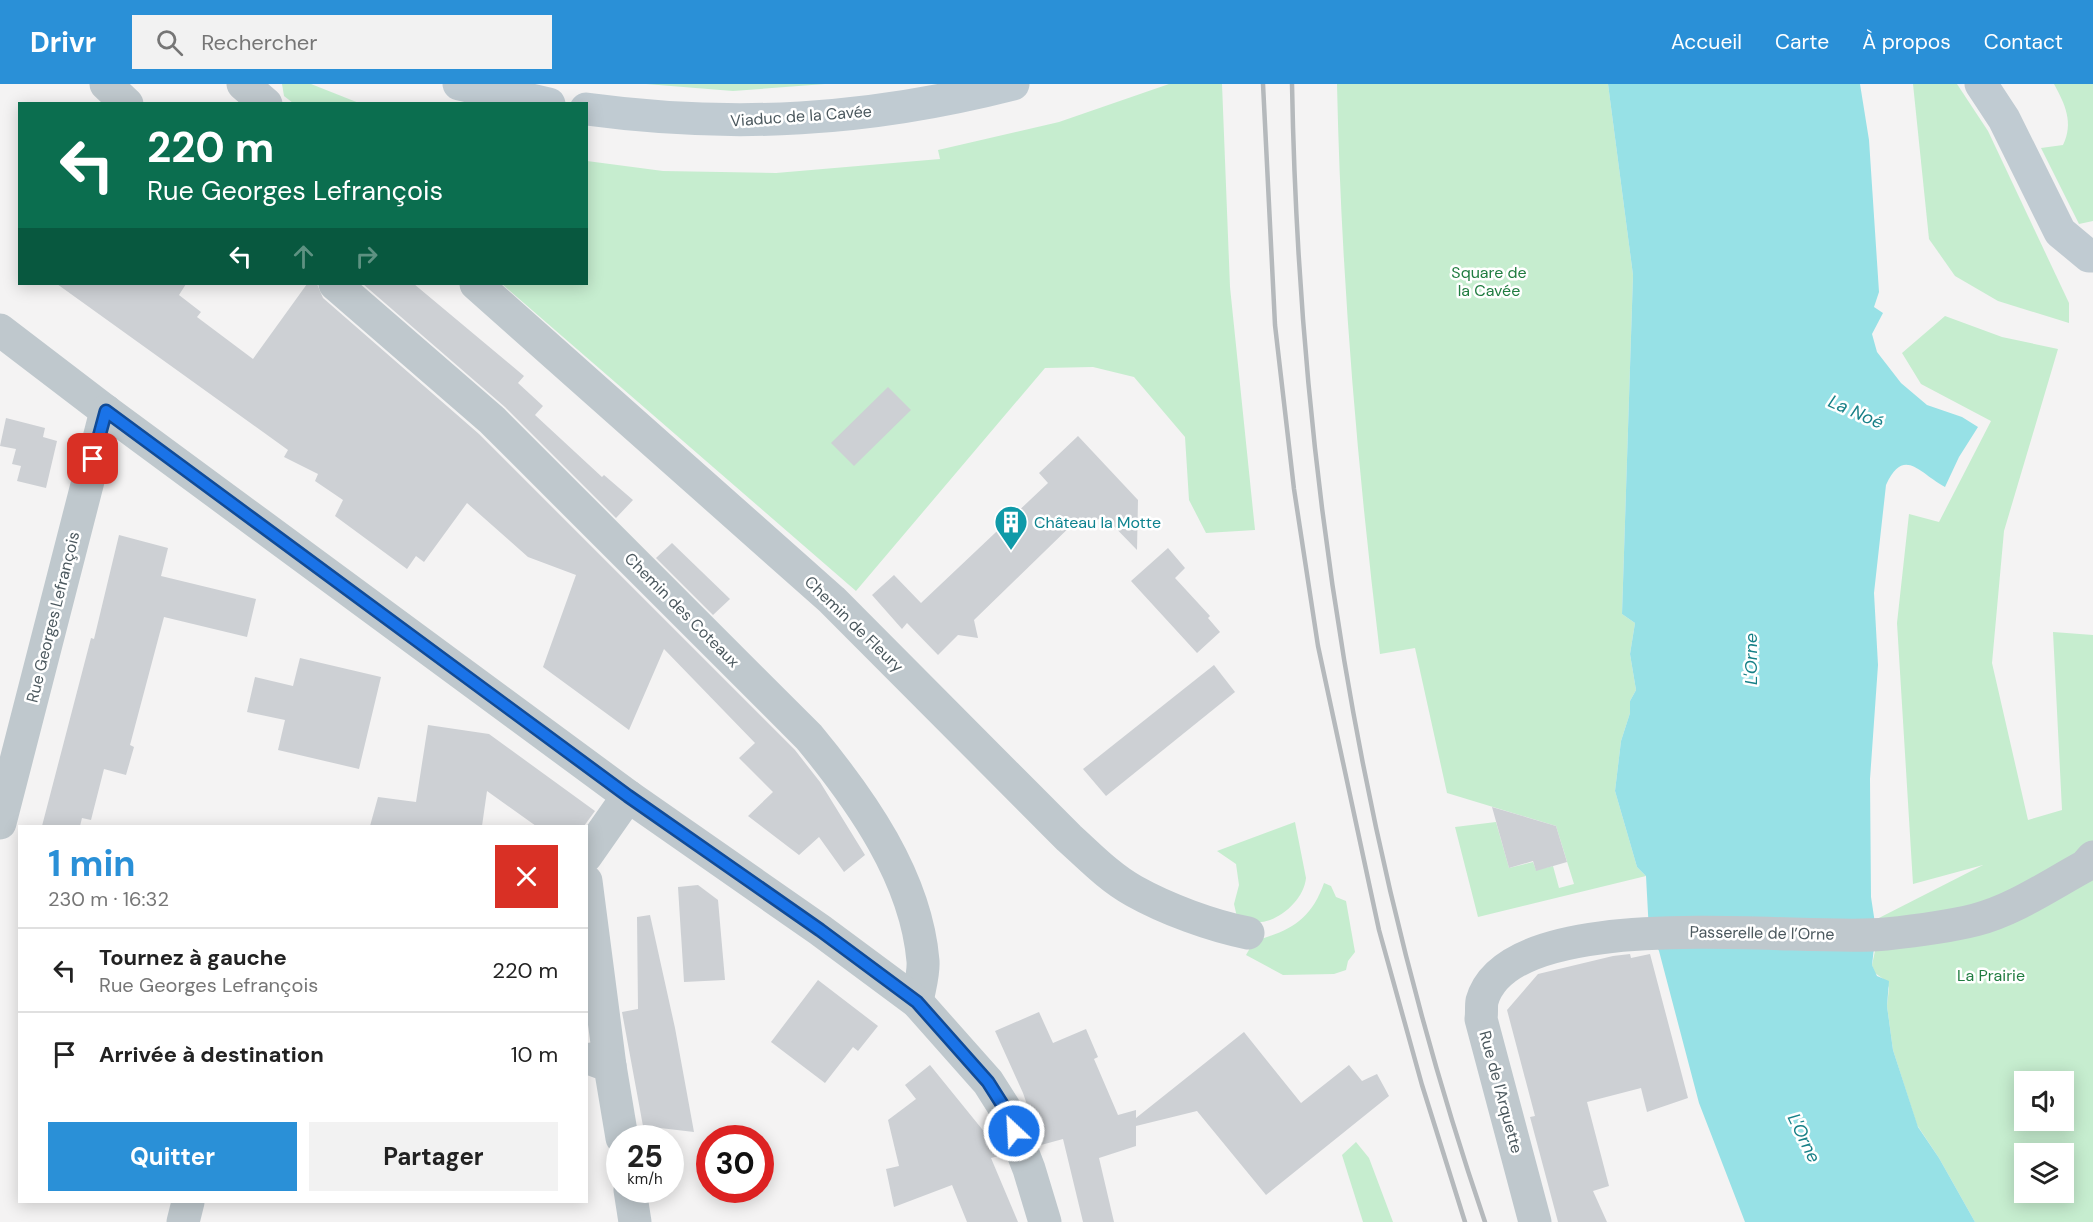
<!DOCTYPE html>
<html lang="fr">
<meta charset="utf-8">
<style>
body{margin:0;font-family:"DM Sans",sans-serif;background:#f2f2f2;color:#222;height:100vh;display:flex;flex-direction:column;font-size:22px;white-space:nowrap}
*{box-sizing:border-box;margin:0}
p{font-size:20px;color:#767676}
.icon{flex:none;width:33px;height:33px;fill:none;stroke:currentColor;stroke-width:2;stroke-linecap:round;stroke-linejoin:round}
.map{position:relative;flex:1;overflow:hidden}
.side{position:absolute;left:18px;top:741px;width:570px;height:378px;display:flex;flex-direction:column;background:#fff;border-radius:0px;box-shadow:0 3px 15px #0003}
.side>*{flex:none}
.guide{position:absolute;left:18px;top:18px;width:570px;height:183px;border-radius:0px;box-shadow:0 3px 15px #0003;background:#0b6e4f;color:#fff;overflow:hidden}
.tools{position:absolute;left:2014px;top:987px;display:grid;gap:12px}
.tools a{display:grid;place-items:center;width:60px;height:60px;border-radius:0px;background:#fff;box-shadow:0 3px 15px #0003;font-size:30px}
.speed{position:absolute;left:606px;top:1041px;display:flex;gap:12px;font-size:30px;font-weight:700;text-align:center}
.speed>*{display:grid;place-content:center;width:78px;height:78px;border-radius:50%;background:#fff;box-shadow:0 3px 15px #0003;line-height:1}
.speed small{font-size:15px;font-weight:400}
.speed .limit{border:9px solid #d22;background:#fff;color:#111}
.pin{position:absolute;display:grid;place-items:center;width:51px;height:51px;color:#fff;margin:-26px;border-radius:12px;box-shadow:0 3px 9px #0006}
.me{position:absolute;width:66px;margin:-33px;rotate:335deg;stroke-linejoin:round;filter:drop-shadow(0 0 4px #0008)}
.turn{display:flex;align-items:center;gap:21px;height:126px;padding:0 30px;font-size:27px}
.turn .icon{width:78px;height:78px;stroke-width:2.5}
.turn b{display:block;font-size:42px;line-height:51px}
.lanes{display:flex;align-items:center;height:57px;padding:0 30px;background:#0003;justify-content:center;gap:30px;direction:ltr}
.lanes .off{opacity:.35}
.round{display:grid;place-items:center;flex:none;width:63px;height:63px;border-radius:0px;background:#f2f2f2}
.head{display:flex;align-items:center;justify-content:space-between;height:102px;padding:0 30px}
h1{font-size:36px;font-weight:700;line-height:45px;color:#2a90d7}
.cta{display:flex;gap:12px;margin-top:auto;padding:12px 30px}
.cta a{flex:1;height:69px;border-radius:0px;background:#2a90d7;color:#fff;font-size:24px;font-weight:700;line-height:69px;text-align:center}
.cta a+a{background:#f2f2f2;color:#222}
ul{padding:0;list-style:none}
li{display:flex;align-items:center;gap:18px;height:84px;padding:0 30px;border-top:2px solid #e0e0e0}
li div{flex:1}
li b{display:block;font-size:22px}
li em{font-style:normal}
header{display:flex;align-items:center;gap:36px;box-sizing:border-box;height:84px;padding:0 30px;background:#2a90d7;color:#fff}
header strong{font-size:28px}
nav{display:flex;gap:33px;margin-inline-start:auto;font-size:21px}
.search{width:420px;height:54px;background:#f2f2f2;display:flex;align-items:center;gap:15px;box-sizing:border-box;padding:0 21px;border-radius:0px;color:#767676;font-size:22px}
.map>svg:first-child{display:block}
.green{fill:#c6edcf;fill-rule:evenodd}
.water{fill:#97e1e6}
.building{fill:#cdd0d4}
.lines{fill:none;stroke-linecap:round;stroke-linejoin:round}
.street{stroke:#bfc8cd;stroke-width:33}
.secondary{stroke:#c0cbd2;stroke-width:33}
.rail{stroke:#b5b9bc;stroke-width:4.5}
.route-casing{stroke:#114b97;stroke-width:15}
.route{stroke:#1a73e8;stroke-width:10}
.labels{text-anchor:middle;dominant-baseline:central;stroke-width:5;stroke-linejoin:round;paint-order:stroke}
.street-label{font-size:16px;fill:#4b585e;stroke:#fff}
.park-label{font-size:16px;fill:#207c40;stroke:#fff}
.culture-label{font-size:16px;fill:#0d838f;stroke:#fff;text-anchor:start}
.water-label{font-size:18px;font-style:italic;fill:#178087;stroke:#fff}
</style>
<header>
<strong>Drivr</strong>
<div class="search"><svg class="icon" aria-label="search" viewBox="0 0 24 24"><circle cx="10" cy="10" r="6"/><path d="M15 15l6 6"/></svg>Rechercher</div>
<nav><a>Accueil</a><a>Carte</a><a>À propos</a><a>Contact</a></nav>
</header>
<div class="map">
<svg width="2093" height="1138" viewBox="0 0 2093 1138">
<rect width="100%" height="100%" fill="#f4f3f3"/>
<g class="green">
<polygon points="282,0 311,0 359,19 293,19 284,12"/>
<polygon points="646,0 825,0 733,7"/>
<polygon points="1169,0 1222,0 1230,203 1255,446 1206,449 1189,416 1185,353 1134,293 1093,283 1045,284 856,507 502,200 586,200 587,77 663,87 776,89 940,75 938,66 1059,38"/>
<path d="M 1337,0 L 1608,0 L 1633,191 L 1622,530 L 1635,539 L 1630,570 L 1636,606 L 1630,617 L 1630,629 L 1621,657 L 1615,707 L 1637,783 L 1646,792 L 1478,833 L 1455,743 L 1496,738 L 1509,784 L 1533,778 L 1536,786 L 1553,782 L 1559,804 L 1574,800 L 1556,742 L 1447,709 L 1415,564 L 1380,570 C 1357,380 1341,191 1337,0 Z"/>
<polygon points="1913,0 1957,0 1988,47 2069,219 2069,239 1998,217 1955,192 1929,155"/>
<path d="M 2054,0 L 2093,0 L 2093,137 L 2079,140 L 2041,64 L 2063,61 C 2074,39 2065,20 2054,0 Z"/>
<path d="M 1945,232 L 2002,253 L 2058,265 L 2004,447 L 1992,579 L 2028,736 L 2062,726 L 2053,548 L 2093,551 L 2093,1138 L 1975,1138 L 1939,1074 L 1917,1041 L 1893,966 L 1887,922 L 1889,904 L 1886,897 L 1875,889 L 1872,881 L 1875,867 L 1875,836 L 1983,781 L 1913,800 L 1897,539 L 1909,430 L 1939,438 L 1991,337 L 1921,300 L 1902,269 ZM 2025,998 L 2064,998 L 2064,1036 L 2025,1036 ZM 2025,1070 L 2064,1070 L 2064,1108 L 2025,1108 Z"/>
<path d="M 1295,738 L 1306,794 C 1304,815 1281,836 1261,838 C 1253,839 1244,835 1237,833 L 1234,820 L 1239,801 L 1236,780 L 1217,767 Z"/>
<path d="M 1324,799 L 1331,802 L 1336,813 L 1346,817 L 1355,868 L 1348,877 L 1346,886 L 1334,890 L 1283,891 L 1246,871 L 1254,857 C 1290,847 1311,836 1324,799 Z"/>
<polygon points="1356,1058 1369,1074 1393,1138 1363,1138 1342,1071"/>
</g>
<path class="water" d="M 1608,0 L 1860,0 L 1869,56 L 1879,208 L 1874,223 L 1883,229 L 1872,250 L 1877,268 L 1901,299 L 1927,321 L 1962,333 L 1978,343 L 1959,373 L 1945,403 C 1919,389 1904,362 1886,401 L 1874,509 L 1878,581 L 1870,695 L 1871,813 L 1876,846 L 1872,881 L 1877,892 L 1889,897 L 1887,922 L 1893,966 L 1918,1043 L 1939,1074 L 1975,1138 L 1745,1138 L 1699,1019 L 1659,867 L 1649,848 L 1646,792 L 1637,783 L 1615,707 L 1621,657 L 1630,629 L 1630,617 L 1636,606 L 1630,570 L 1635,539 L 1622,530 L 1633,191 Z"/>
<g class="building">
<polygon points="57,200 186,200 179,211 201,228 197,233 253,275 307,200 317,200 323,214 479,350 795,666 820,698 865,771 844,788 819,753 799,771 748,732 773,708 739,674 755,659 664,565 629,646 543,583 576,491 528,473 467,419 424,478 416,472 407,485 335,432 343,416 315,397 318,390 284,373 288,366"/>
<polygon points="363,200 414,200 524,292 518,299 543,322 535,331 602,393 604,391 633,416 616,434 505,323"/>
<polygon points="888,303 911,326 854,382 831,359"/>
<polygon points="6,334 45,344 43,353 57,357 46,404 17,397 21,382 12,380 16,365 0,362"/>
<polygon points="1078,352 1138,416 1137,466 1103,431 1090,443 1080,433 974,536 978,554 958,551 938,571 907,539 902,545 872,511 894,491 921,519 1048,399 1039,389"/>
<polygon points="119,451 168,464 161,492 256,515 247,553 164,533 130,661 134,663 126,691 104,685 91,736 82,734 80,742 42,742 91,554 94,555"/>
<polygon points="672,459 730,515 713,531 656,474"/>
<polygon points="1168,464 1185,484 1175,494 1210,532 1208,534 1220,548 1197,569 1131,497"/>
<polygon points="300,574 381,593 359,685 278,666 285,636 247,628 255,593 293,602"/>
<polygon points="1214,581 1235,608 1106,712 1083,685"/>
<polygon points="428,641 489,650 595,727 584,742 536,742 487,707 482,742 370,742 378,713 416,718"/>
<polygon points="1492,723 1556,742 1567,778 1536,787 1533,777 1509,784"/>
<polygon points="698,801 718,816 725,896 684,898 678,803"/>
<polygon points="650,831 675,944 694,1048 643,1042 622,928 638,925 637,833"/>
<polygon points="1630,870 1631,874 1650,870 1688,1014 1647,1028 1641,1004 1587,1018 1609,1102 1593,1107 1607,1138 1558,1138 1530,1033 1535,1032 1507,926 1538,890 1613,872"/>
<polygon points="818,896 878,942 858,967 853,963 825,999 771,958"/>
<polygon points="1039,928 1053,959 1086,945 1098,973 1094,975 1118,1031 1136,1026 1136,1034 1244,948 1301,1019 1349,981 1362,997 1377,990 1389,1012 1266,1111 1197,1027 1136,1042 1136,1062 1099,1074 1114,1138 1083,1138 1063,1055 1041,1061 1023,1009 995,947"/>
<polygon points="930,981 1003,1071 991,1074 1018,1138 967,1138 952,1101 894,1123 886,1085 899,1082 888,1036 916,1015 905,1001"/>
</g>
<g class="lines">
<g class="street">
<polyline points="106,0 127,20"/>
<polyline points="243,0 266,20"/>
<path d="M 335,200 L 492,336 L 809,653 C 861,716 916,793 923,877 C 924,890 919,905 917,918"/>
<path d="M 476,200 L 832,516 L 1069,754 C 1089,772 1110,794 1134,807 C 1166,825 1212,842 1248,849"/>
<polyline points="0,246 106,327 628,712 820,846 917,918 988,998 1007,1028 1029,1085 1045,1138"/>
<polyline points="0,739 106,327"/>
<polyline points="586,772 628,712"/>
<polyline points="586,797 610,982"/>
<polyline points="591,975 610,982 622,1054"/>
<polyline points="630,1106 635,1138"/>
<polyline points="183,1138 188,1118"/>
<path d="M 1535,1138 L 1481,935 C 1482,929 1481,922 1482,917 C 1510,816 1806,859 1886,850 C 1915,847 1947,843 1975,836 C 2014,826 2050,801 2085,782 L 2093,773"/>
</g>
<g class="secondary">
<polyline points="459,0 549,20"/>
<polyline points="1981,0 2004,35 2060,148 2089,172 2093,172"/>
<path d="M 586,25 C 734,45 868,37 1013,0"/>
</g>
<g class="rail">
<polyline points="1263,0 1275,241 1294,405 1318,562 1379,846 1422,1001 1465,1138"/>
<path d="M 1292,0 C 1299,386 1360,772 1485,1138"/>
</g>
</g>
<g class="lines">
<defs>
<polyline id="route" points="93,375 106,327 628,712 820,846 917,918 988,998 1007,1028 1014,1047"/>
</defs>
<use href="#route" class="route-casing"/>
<use href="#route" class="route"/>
</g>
<defs>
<symbol id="building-pin" viewBox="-11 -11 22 30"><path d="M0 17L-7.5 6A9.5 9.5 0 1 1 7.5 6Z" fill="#0f9aa8" stroke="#fff"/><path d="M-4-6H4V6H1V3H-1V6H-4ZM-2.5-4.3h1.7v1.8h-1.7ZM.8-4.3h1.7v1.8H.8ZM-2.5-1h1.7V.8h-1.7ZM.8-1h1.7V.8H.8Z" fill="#fff"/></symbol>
</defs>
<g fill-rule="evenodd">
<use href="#building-pin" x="992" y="419" width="38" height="52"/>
</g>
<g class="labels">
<g class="street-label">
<text transform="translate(801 32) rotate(-4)">Viaduc de la Cavée</text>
<text transform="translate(682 526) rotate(45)">Chemin des Coteaux</text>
<text transform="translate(53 533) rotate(-76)">Rue Georges Lefrançois</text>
<text transform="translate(854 540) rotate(44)">Chemin de Fleury</text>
<text transform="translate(1762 849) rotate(1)">Passerelle de l’Orne</text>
<text transform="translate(1501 1008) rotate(75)">Rue de l'Arquette</text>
</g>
<g class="park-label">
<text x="1489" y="188">Square de<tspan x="1489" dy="18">la Cavée</tspan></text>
<text x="1991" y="891">La Prairie</text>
</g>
<g class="culture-label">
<text x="1034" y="438">Château la Motte</text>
</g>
<g class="water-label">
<text transform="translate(1856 328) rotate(24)">La Noé</text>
<text transform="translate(1751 575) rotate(-90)">L'Orne</text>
<text transform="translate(1804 1054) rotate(64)">L'Orne</text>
</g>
</g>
</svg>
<div class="tools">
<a><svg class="icon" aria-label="sound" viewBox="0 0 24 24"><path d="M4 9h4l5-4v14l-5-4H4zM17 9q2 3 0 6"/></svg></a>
<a><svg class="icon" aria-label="layers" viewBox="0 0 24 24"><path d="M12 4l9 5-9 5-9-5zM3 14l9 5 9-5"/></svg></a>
</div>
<div class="speed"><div>25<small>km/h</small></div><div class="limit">30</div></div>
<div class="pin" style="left:93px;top:375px;background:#d93025"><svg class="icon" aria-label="arrive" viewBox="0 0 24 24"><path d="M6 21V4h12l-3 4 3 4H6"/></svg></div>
<svg class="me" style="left:1014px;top:1047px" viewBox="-20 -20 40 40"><circle r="17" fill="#1a73e8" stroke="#fff" stroke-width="3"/><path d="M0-11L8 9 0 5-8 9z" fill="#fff"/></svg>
<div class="guide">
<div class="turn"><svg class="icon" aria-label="left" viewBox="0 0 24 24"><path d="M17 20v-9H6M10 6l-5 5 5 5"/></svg><div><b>220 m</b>Rue Georges Lefrançois</div></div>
<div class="lanes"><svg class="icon" aria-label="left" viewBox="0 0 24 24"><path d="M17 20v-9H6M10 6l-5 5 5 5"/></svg><svg class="icon off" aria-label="ahead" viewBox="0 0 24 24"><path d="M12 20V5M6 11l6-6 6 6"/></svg><svg class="icon off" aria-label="right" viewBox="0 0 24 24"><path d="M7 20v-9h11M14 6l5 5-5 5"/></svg></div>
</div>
<section class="side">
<div class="head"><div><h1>1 min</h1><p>230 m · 16:32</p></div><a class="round" style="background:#d93025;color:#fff"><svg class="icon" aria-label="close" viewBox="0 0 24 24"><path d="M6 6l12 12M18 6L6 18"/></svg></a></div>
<ul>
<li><svg class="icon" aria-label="left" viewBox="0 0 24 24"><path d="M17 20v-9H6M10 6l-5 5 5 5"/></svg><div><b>Tournez à gauche</b><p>Rue Georges Lefrançois</p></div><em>220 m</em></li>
<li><svg class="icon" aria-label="arrive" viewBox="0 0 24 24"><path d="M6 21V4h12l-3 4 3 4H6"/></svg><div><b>Arrivée à destination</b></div><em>10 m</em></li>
</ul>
<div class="cta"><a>Quitter</a><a>Partager</a></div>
</section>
</div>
